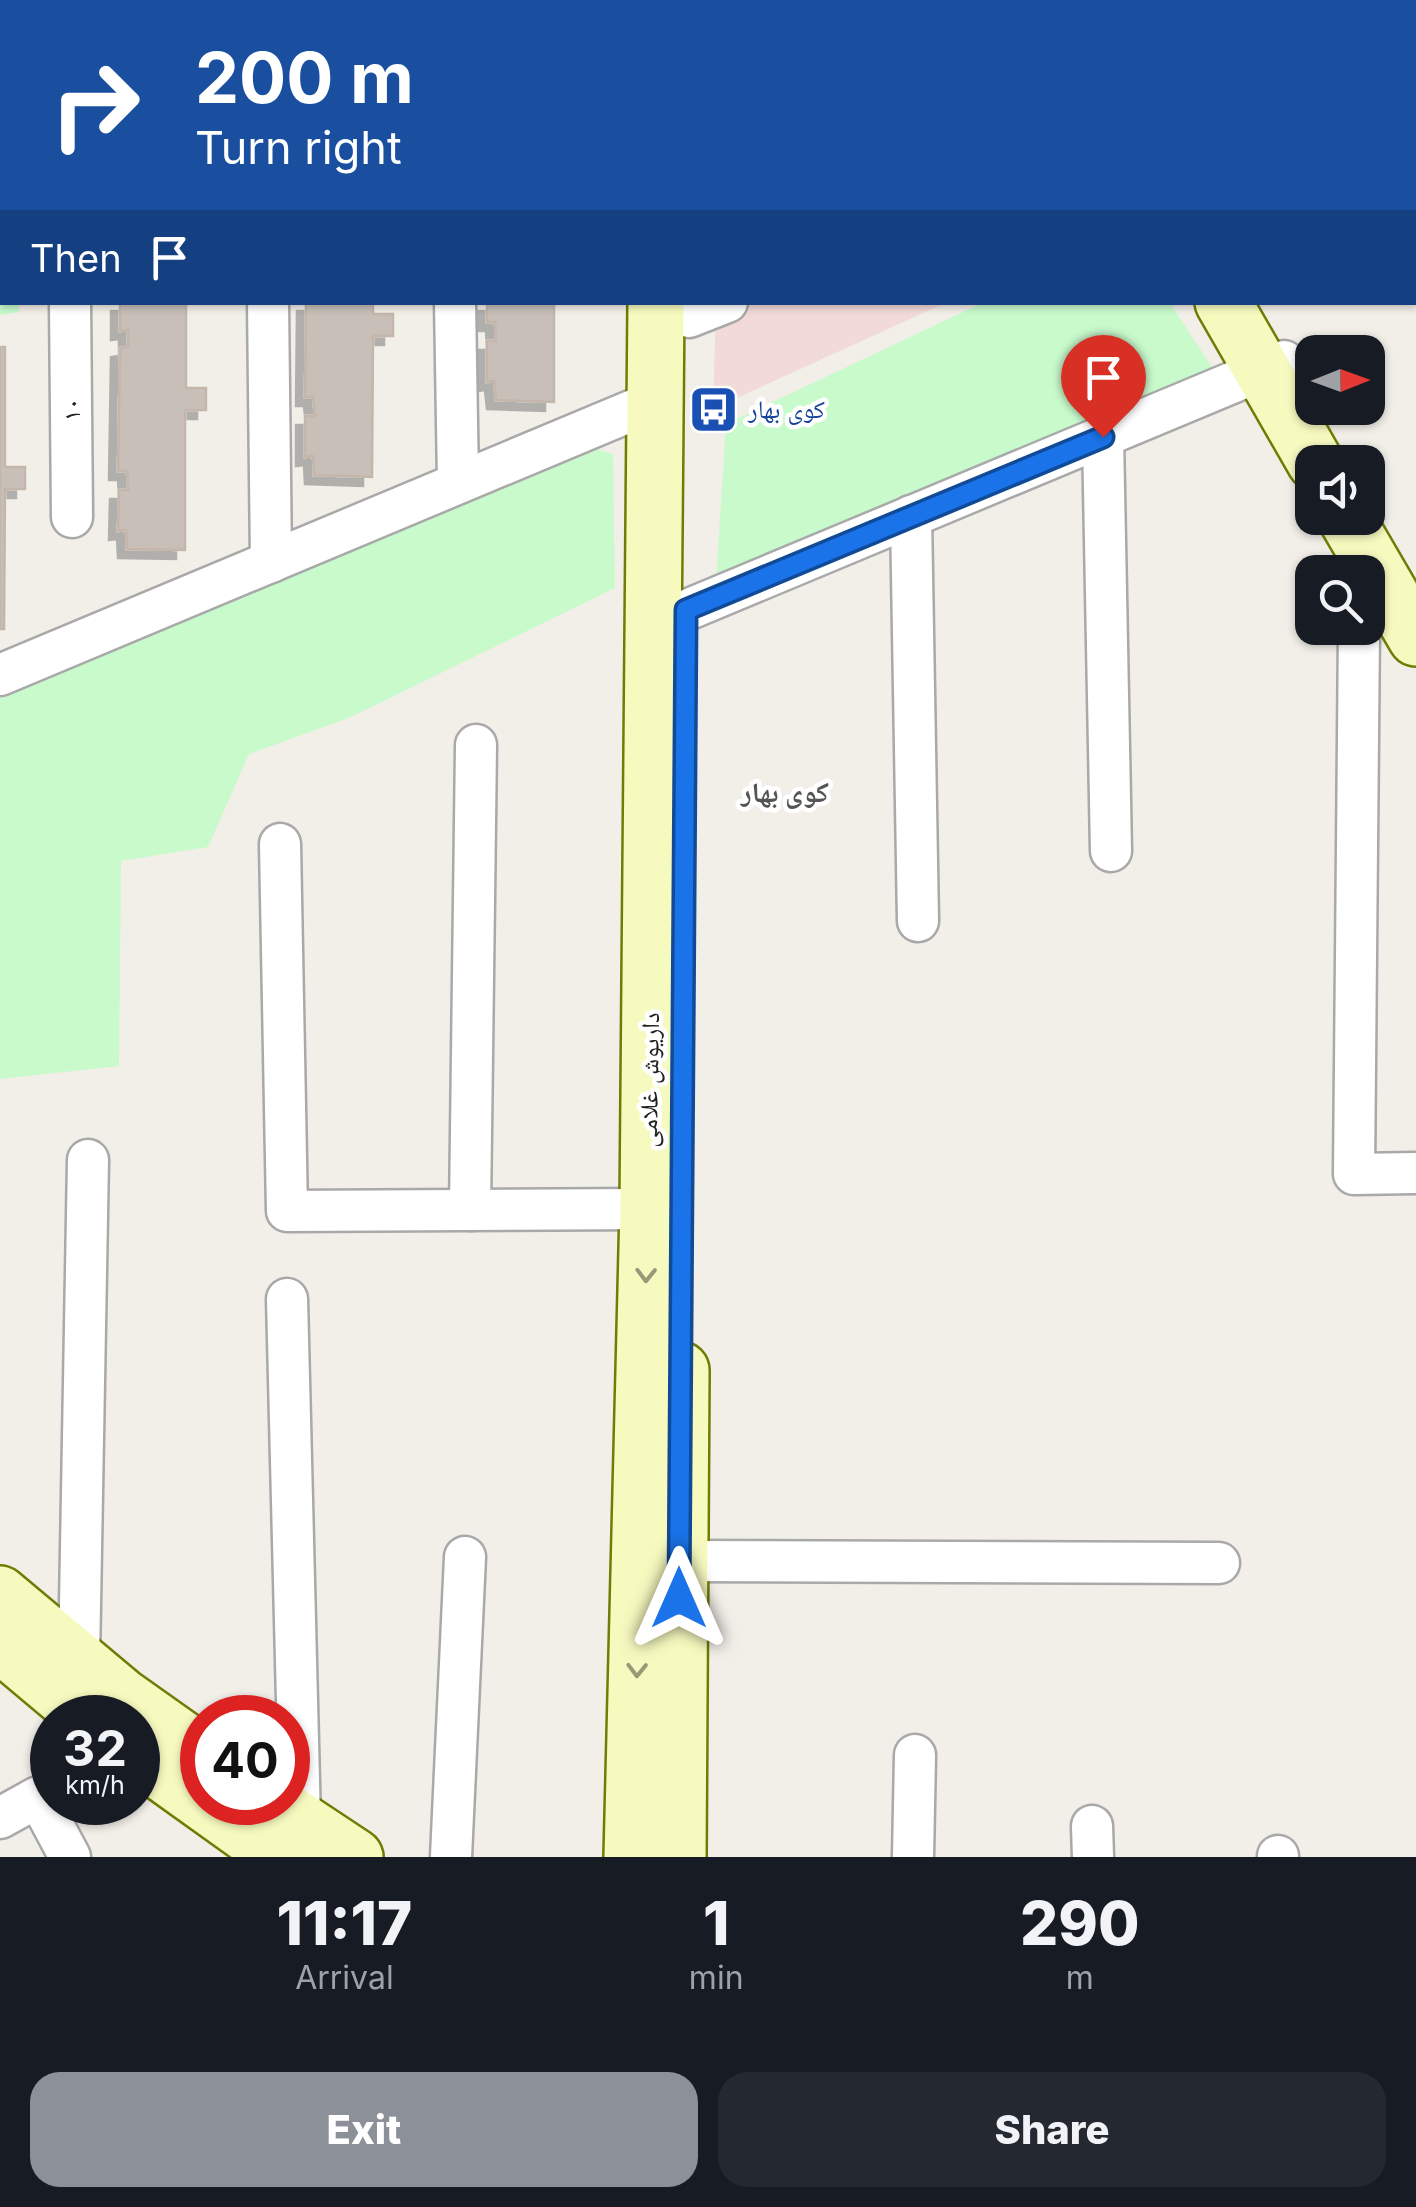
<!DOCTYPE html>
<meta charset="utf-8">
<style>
body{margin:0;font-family:Inter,"Noto Naskh Arabic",sans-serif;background:#242831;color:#f1f3f6;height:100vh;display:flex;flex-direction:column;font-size:38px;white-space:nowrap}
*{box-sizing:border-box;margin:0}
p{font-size:32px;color:#9ea1a6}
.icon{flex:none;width:55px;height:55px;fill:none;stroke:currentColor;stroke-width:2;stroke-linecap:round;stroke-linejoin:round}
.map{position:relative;height:1857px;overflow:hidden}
.side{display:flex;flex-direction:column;background:#171b24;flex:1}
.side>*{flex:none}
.guide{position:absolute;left:0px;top:0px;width:1418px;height:305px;box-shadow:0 2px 8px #0004;background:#1a4fa0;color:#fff;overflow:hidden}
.needle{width:65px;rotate:89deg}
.fabs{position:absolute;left:1295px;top:335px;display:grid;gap:20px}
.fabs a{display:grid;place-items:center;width:90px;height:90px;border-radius:20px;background:#171b24;box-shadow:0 2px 8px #0004;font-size:50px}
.speed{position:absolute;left:30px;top:1695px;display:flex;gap:20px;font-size:50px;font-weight:700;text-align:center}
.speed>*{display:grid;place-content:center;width:130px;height:130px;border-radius:50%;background:#171b24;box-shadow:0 2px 8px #0004;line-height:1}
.speed small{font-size:25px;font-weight:400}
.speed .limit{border:15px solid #d22;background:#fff;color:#111}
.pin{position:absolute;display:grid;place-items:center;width:85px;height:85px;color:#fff;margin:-102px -42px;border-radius:50% 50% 50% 0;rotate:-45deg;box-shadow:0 0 10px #0007}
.pin .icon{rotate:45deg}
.me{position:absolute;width:110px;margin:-55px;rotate:0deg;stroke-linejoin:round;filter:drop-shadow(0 0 8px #0008)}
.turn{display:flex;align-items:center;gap:35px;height:210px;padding:0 30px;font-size:45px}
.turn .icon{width:130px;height:130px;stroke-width:2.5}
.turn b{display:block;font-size:70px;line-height:85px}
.then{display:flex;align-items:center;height:95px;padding:0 30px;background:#0003;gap:20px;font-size:38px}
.eta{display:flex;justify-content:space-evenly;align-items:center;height:170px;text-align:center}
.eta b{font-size:60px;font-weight:800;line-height:70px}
.action{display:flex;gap:20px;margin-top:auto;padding:20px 30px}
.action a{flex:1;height:115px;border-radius:30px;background:#8c9099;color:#fff;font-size:40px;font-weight:800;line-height:115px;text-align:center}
.action a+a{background:#242831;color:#f1f3f6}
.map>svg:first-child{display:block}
.commercial{fill:#f2dad9}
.park{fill:#c8facc}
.building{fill:#c7bfb8;stroke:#c4b6ab;stroke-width:2.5;filter:url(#shadow)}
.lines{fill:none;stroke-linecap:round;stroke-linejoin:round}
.street-casing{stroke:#a9a9a9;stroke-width:45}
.secondary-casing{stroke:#707d05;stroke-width:60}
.street{stroke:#fff;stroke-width:40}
.secondary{stroke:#f7fabf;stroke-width:55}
.oneway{stroke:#979978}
.route-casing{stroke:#114b97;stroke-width:25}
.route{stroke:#1a73e8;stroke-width:18}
.labels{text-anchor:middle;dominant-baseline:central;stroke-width:9;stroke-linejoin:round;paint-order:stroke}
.transit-label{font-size:25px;fill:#164399;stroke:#fff;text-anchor:start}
.street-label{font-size:25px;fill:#222;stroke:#fff}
.neighbourhood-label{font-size:28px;font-weight:bold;fill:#555;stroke:#fff}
</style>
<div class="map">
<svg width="1416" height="1857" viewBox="0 0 1416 1857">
<defs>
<filter id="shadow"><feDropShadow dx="-9" dy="9" stdDeviation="0" flood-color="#0004"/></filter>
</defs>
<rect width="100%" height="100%" fill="#f2efe9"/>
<polygon class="commercial" points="716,303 945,303 713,409"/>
<g class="park">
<polygon points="0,0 225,0 2,2 2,302 19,303 19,312 0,315"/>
<polygon points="982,303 1170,303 1219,378 716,583 726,424"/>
<polygon points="554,436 613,454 615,588 351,717 249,754 208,847 121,861 119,1066 0,1079 0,659"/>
</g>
<g class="building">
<polygon points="120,302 186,302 186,388 206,388 206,410 185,410 185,550 127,549 126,530 118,531 119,490 128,490 127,471 118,471 120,348 128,347 128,330 120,331"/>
<polygon points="306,302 373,302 373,314 393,314 393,336 373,336 372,477 314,475 313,456 305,457 305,416 315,416 313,397 305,397"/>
<polygon points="487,302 554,302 554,402 496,400 494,381 487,382 487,341 496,341 495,322 487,322"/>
<polygon points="0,347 5,347 5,467 25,467 25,489 5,489 4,629 0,629"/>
</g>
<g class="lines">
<defs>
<g id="street">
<polyline points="482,0 482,2"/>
<polyline points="1309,0 1310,2"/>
<polyline points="266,2 267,0"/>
<polyline points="70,302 72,517"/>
<polyline points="268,302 271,562"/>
<polyline points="455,302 458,483"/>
<polyline points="689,317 727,302"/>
<polyline points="1103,437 1111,851"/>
<polyline points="911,516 918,921"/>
<polyline points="687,610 1284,361"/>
<polyline points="1359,628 1354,1174 1416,1173"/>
<polyline points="0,675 655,401"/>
<polyline points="280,844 287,1211 648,1209"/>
<polyline points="470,1210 476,745"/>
<polyline points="287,1299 300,1822"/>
<polyline points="680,1561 1219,1563"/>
<polyline points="79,1660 88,1160"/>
<polyline points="0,1818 38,1797 70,1857"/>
<polyline points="1092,1826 1093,1857"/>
<polyline points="1278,1856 1278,1857"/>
<polyline points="451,1857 465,1557"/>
<polyline points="913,1857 915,1755"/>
</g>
<g id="secondary">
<polyline points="1037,0 1039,2"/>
<polyline points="660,2 660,0"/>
<polyline points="1415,176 1416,176"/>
<polyline points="1415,250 1416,250"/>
<polyline points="1223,302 1315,462"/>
<polyline points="1346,518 1416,638"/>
<polyline points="0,1594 123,1697 202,1753"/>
<polyline points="0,1644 88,1718"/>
<polyline points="138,1756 279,1857"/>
<polyline points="272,1802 355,1857"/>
<polyline points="632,1857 648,1209 656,302"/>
<polyline points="678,1857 681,1370"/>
</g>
</defs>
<use href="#street" class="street-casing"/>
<use href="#secondary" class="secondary-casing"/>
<use href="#street" class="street"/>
<use href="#secondary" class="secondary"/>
</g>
<defs><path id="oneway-chevron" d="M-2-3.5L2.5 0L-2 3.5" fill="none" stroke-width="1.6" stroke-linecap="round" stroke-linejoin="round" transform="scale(2.5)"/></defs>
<g class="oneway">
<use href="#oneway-chevron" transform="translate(646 1275) rotate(91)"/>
<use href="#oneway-chevron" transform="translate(637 1670) rotate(91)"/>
</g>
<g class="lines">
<defs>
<polyline id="route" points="679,1598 686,610 1103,437"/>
</defs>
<use href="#route" class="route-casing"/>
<use href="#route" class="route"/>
</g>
<defs>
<symbol id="bus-square" viewBox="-11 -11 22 22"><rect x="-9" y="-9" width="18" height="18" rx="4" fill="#1a4fb4" stroke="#fff"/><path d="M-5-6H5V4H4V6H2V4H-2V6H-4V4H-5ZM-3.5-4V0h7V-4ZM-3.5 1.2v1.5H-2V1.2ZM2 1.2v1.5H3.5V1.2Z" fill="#fff"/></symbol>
</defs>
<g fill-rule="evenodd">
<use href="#bus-square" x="686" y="382" width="55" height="55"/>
</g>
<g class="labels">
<g class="transit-label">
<text x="748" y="409">کوی بهار</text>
</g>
<g class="street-label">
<text transform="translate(71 410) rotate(-91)">۱۰</text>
<text transform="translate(649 1080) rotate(-89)">داریوش غلامی</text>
</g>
<g class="neighbourhood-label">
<text x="785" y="792">کوی بهار</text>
</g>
</g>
</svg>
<div class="fabs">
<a><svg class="needle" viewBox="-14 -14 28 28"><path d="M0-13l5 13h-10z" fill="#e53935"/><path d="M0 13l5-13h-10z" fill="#9ea1a6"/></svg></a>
<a><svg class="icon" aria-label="sound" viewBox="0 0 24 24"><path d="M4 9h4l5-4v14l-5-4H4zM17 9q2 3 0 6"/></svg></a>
<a><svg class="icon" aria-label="search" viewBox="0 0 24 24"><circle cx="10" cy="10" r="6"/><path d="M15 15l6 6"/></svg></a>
</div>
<div class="speed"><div>32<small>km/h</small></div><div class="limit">40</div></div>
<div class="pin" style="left:1103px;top:437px;background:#d93025"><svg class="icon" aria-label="arrive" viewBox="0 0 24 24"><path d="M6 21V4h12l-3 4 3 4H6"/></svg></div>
<svg class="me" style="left:679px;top:1598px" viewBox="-20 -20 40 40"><path d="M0-17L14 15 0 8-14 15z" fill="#1a73e8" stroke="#fff" stroke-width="4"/></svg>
<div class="guide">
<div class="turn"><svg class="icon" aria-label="right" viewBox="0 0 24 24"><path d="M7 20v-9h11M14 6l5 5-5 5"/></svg><div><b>200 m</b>Turn right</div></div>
<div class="then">Then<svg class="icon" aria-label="arrive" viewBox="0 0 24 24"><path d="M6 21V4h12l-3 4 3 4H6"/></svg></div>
</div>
</div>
<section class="side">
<div class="eta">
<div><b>11:17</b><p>Arrival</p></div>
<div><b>1</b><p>min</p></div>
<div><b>290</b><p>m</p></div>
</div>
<div class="action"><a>Exit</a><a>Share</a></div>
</section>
